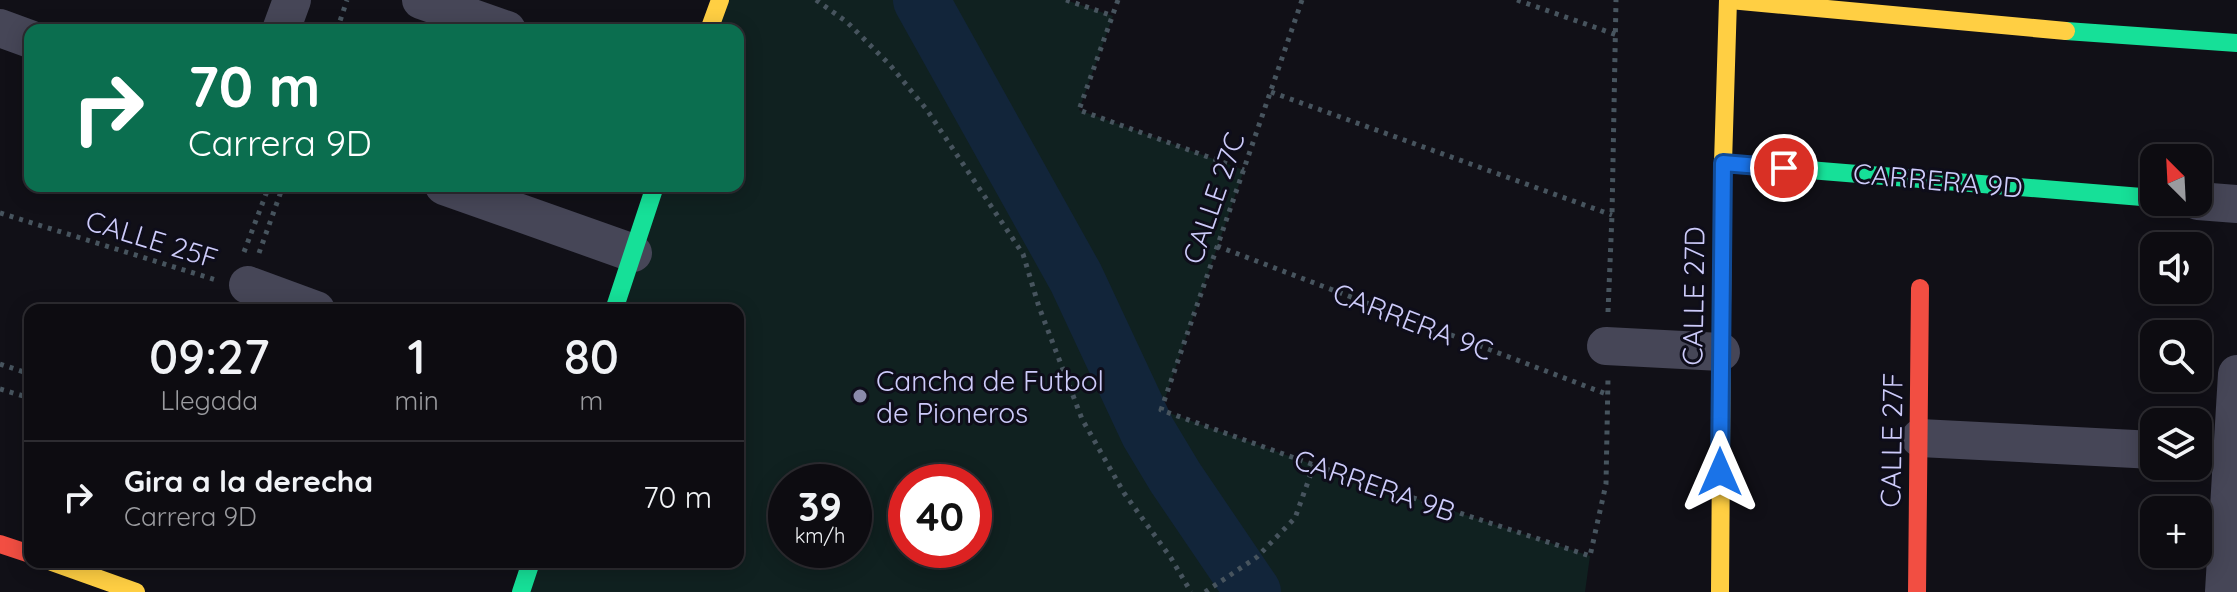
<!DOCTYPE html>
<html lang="es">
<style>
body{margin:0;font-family:Quicksand,sans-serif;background:#16151a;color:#f1f3f6;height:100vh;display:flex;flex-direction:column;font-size:30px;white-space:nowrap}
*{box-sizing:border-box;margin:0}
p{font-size:26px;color:#9a9b9f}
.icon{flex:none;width:44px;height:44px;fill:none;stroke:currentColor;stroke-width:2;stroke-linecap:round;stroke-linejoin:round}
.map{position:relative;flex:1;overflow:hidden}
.side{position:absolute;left:24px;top:304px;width:720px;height:264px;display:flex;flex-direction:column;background:#0d0c11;border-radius:16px;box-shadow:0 4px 20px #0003,0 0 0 2px #2d2c31}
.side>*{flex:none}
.banner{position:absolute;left:24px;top:24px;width:720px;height:168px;border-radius:16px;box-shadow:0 4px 20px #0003,0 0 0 2px #2d2c31;background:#0b6e4f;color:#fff;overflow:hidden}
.needle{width:52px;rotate:336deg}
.tools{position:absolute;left:2140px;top:144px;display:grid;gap:16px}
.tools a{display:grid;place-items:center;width:72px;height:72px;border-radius:16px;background:#0d0c11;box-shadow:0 4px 20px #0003,0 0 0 2px #2d2c31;font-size:40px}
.speed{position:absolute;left:768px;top:464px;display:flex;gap:16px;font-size:40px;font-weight:700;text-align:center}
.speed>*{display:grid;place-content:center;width:104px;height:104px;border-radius:50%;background:#0d0c11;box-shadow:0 4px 20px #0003,0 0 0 2px #2d2c31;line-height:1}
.speed small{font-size:20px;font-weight:400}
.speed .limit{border:12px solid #d22;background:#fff;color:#111}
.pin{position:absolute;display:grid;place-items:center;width:68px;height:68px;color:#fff;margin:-34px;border:4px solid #fff;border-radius:50%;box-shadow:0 2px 8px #0007}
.me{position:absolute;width:88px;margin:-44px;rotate:0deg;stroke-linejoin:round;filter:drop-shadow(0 0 6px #0008)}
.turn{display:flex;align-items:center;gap:28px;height:168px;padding:0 32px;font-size:36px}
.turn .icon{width:104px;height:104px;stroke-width:2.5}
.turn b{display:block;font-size:56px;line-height:68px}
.eta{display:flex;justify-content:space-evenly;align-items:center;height:136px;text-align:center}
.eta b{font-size:48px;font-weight:600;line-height:56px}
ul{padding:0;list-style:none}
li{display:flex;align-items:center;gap:24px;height:112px;padding:0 32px;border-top:2px solid #2d2c31}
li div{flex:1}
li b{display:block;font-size:30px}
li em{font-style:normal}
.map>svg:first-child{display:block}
.green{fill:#102120;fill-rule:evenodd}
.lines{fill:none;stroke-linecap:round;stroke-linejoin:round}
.river{stroke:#12253a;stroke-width:56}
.path{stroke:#47545e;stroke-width:5;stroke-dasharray:4 6;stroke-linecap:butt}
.street{stroke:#464657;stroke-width:38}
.fast{stroke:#16e098;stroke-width:18}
.slow{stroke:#ffcf43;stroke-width:18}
.jam{stroke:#f24e42;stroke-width:18}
.route-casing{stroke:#114b97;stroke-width:20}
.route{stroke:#1a73e8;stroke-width:14}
.poi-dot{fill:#8b8aab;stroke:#0e0d1a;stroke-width:3}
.labels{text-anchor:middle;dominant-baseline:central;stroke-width:6;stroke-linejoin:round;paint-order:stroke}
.street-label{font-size:28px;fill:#cdcbfa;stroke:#0e0d1a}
.poi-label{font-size:28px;fill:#cdcbfa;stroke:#0e0d1a;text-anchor:start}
</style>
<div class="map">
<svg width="2237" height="592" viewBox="0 0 2237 592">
<rect width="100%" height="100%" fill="#111017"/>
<path class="green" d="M 720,0 L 1066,0 L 1113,16 L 1079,110 L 1244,170 L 1161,410 L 1314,465 L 1590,556 L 1585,592 L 521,592 L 531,562 L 738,562 L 738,310 L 614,310 L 655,186 L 738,186 L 738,30 L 709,30 ZM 786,482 L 854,482 L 854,550 L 786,550 ZM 906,482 L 974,482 L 974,550 L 906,550 Z"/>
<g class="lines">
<polyline class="river" points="921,0 1076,278 1148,432 1175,477 1253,592"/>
<g class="path">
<polyline points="816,0 847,22 890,65 927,110 1023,254 1039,307 1082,419 1124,493 1171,558 1191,592"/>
<polyline points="1066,0 1113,16"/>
<polyline points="1118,0 1079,110 1244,170"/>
<polyline points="1302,0 1161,410 1314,465 1590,556 1606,484 1608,378"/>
<polyline points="1517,0 1617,35"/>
<polyline points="337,30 347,0"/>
<polyline points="1271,92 1612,215"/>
<polyline points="0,213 216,280"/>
<polyline points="1217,246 1609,395"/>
<polyline points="244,252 269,186"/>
<polyline points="259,253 283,186"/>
<polyline points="1608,312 1612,215 1616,0"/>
<polyline points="0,364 30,374"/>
<polyline points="0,389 30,398"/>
<polyline points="1205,592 1257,557 1295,518 1314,465"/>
</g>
<g class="street">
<polyline points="421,0 507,30"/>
<polyline points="0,28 30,39"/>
<polyline points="281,30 292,0"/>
<polyline points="444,186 633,253"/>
<polyline points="2198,201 2237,204"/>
<polyline points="248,285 316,310"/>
<polyline points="1606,346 1721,352"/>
<polyline points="1920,438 2154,450"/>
<polyline points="2224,592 2237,374"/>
</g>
<g class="fast">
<polyline points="2066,31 2237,43"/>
<polyline points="1723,163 2154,198"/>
<polyline points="614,310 655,186"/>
<polyline points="521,592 531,562"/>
</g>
<g class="slow">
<polyline points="1730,0 2066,31"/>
<polyline points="709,30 720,0"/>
<polyline points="52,562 136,592"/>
<polyline points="1720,592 1723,163 1728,0"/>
</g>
<g class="jam">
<polyline points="0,544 30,554"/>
<polyline points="1917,592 1920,288"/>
</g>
</g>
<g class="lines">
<defs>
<polyline id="route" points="1720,472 1723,163 1784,168"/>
</defs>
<use href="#route" class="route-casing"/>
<use href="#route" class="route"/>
</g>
<circle class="poi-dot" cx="860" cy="396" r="8"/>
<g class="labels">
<g class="street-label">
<text transform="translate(1938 180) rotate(5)">CARRERA 9D</text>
<text transform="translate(1213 198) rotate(-71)">CALLE 27C</text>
<text transform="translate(152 239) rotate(17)">CALLE 25F</text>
<text transform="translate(1693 296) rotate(-89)">CALLE 27D</text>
<text transform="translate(1413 321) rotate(21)">CARRERA 9C</text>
<text transform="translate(1891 440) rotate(-89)">CALLE 27F</text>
<text transform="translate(1375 485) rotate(19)">CARRERA 9B</text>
</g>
<g class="poi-label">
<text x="876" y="380">Cancha de Futbol<tspan x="876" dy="32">de Pioneros</tspan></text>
</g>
</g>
</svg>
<div class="tools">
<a><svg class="needle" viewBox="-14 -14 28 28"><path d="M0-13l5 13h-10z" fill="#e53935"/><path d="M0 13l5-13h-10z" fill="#9a9b9f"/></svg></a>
<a><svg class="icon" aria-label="sound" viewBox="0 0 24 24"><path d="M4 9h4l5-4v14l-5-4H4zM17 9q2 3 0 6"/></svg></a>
<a><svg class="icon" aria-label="search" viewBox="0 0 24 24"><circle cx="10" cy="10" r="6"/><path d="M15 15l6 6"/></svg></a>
<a><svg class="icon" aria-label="layers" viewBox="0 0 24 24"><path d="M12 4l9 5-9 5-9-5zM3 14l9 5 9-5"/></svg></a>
<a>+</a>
</div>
<div class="speed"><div>39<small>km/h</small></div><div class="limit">40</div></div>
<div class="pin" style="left:1784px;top:168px;background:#d93025"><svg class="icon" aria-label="arrive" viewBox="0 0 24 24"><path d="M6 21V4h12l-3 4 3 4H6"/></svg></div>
<svg class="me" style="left:1720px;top:472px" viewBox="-20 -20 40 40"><path d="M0-17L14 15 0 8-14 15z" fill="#1a73e8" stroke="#fff" stroke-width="4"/></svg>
<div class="banner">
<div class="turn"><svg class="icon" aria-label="right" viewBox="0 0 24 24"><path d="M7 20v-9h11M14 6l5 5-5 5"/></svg><div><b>70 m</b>Carrera 9D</div></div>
</div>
<section class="side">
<div class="eta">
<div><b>09:27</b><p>Llegada</p></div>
<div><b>1</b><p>min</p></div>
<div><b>80</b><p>m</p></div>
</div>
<ul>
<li><svg class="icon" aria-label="right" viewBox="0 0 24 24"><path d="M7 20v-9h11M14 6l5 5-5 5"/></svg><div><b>Gira a la derecha</b><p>Carrera 9D</p></div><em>70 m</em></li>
</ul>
</section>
</div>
